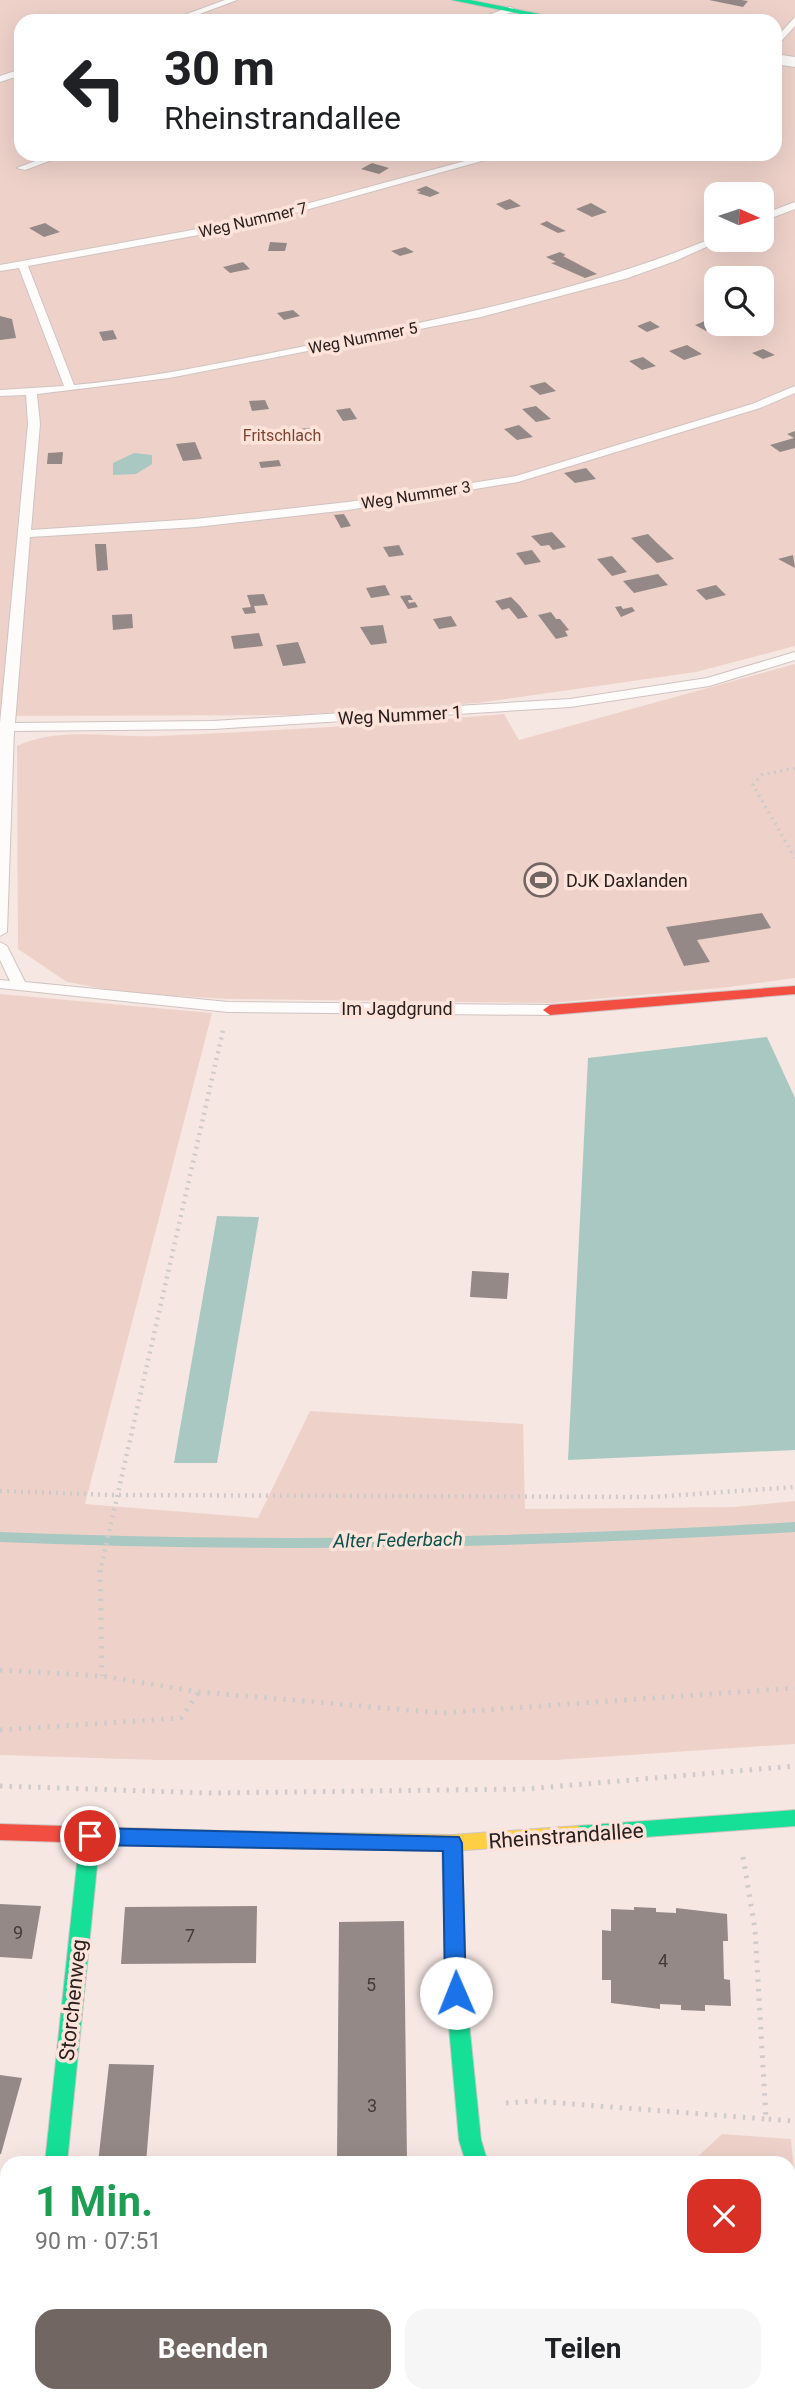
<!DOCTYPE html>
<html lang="de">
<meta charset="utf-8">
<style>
body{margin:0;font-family:Roboto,sans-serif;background:#f6f6f6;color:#202124;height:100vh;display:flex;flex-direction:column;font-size:26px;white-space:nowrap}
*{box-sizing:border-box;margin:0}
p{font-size:23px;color:#757577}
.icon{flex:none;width:38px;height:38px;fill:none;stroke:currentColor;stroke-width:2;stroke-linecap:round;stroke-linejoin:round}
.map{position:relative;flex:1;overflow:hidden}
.sheet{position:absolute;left:0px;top:2156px;width:796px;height:247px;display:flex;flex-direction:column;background:#fff;border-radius:21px 21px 0 0;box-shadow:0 7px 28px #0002}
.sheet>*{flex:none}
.top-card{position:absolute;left:14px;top:14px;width:768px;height:147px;border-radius:21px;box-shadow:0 7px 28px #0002;background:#fff;color:#202124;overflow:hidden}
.needle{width:46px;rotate:93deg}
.controls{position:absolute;left:704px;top:182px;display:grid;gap:14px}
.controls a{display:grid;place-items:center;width:70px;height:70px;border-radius:14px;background:#fff;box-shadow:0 7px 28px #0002;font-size:35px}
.pin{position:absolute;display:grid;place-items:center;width:60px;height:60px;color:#fff;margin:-30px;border:4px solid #fff;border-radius:50%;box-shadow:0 2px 7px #0007}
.me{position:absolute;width:77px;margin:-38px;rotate:359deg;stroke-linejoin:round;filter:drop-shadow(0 0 5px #0008)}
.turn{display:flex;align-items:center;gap:24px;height:147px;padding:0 35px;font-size:32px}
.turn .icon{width:91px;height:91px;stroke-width:2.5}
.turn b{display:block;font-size:49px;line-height:60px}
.round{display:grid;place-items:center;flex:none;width:74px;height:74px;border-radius:21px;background:#f6f6f6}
.head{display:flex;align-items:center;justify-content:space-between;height:119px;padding:0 35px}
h1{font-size:42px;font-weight:700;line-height:52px;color:#1e9e55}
.button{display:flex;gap:14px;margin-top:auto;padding:14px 35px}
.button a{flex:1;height:80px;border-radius:21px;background:#716662;color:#fff;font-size:28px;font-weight:700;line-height:80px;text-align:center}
.button a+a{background:#f6f6f6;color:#202124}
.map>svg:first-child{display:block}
.green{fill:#eed2ca;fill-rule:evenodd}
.water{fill:#a8c8c1}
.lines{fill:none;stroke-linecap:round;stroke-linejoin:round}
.stream{stroke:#a8c8c1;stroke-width:10}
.building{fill:#948986}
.lane-casing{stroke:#cfc3c0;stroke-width:2}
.street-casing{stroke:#cfc3c0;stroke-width:2}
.fast-casing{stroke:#cfc3c0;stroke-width:2}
.slow-casing{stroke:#cfc3c0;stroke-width:2}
.jam-casing{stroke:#cfc3c0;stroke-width:2}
.path-far2{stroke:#cfcbca;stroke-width:3.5;stroke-dasharray:2 4.5;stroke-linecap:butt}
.path-far1{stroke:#cfcbca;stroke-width:4.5;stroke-dasharray:2 5;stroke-linecap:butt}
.path{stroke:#cfcbca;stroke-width:5;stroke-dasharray:2.5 7;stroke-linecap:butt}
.lane{fill:#fefbfb;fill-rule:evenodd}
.street{fill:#fefbfb;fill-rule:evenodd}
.fast{fill:#16e098;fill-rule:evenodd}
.slow{fill:#ffcf43;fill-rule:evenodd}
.jam{fill:#f24e42;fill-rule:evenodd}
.route{fill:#1a73e8;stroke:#114b97;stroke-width:2}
.labels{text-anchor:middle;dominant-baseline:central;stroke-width:7;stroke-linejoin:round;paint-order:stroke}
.far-street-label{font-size:16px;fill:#2a201d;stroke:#fee3db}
.far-park-label{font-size:16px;fill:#7e4433;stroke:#fee3db}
.street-label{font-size:18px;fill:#2a201d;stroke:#fee3db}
.poi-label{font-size:18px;fill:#2a201d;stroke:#fee3db;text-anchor:start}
.near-number-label{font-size:18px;fill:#443a37}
.water-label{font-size:19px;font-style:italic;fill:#09544d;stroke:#fee3db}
.near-street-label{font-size:21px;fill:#2a201d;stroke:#fee3db}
</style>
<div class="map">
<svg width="795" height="2402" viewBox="0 0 795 2402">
<rect width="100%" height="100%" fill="#f6e7e3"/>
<g class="green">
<path d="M 0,0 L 795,0 L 795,646 L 696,672 L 478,703 L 297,715 L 0,716 ZM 21,21 L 775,21 L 775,154 L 21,154 ZM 716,194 L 761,194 L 761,240 L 716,240 ZM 716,278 L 761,278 L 761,324 L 716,324 Z"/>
<path d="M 795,664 L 795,978 L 721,988 L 551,1003 L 228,999 L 126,993 L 67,982 L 18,949 L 17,746 C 57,726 114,738 158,736 C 274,731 389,724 504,714 L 519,740 Z"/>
<polygon points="0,994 212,1013 85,1504 258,1518 310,1411 523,1424 525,1509 734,1507 795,1501 795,1744 556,1760 158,1760 0,1755"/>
<polygon points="722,2134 791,2139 795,2186 789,2188 789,2163 691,2163"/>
</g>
<g class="water">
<polygon points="134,453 152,455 152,464 136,474 113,475 113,463"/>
<polygon points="767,1037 795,1098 795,1450 568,1460 588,1058"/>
<polygon points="217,1216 259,1217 217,1463 174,1463"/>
</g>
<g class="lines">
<path class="stream" d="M 0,1537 C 264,1548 531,1543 795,1527"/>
</g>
<g class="building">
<polygon points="709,0 741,0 748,1 743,7"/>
<polygon points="721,14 740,17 736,21 713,21"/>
<polygon points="372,163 389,168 379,174 361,169"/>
<polygon points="426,186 440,193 430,197 417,193 421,192 416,190"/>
<polygon points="510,199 521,206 506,210 496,204"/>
<polygon points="591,203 607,212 592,217 576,209"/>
<polygon points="547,221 552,224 566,231 558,233 540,224"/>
<polygon points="45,223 60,232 44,237 29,228"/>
<polygon points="270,242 287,243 285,251 268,251"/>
<polygon points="405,247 414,252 400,256 391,251"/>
<polygon points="560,252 566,255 563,256 597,274 585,278 551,263 556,262 546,257"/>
<polygon points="243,262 250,269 230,273 223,267"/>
<polygon points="293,310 300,316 284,320 277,313"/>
<polygon points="0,316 12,319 16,338 0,340"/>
<polygon points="710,319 716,324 724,324 706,331 695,325"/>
<polygon points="650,321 660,327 647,332 637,326"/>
<polygon points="113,330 117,339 103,341 99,332"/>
<polygon points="687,345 702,354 684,360 669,351"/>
<polygon points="763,349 775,355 763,359 752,353"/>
<polygon points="643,357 656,366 642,370 629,361"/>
<polygon points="545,382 556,391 540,395 529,386"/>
<polygon points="265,400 269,409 252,411 249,401"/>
<polygon points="536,406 551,419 536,422 522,409"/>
<polygon points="350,408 357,419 343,421 336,410"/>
<polygon points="519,425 533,437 517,440 504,429"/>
<polygon points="310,428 316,441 306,442 303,436 290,437 288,430"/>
<polygon points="795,431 795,448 780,452 770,445 794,438 787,434"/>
<polygon points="195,442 202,459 183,461 176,444"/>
<polygon points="63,452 62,464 47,464 48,453"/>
<polygon points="279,460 281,466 261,468 259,462"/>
<polygon points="586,468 596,479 575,483 564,473"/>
<polygon points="344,514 351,526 341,528 334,515"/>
<polygon points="552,532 566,547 553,550 549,545 541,546 531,536"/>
<polygon points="648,534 657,543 674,559 657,563 631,538"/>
<polygon points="95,544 106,544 108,570 97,571"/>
<polygon points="399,545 404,555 389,557 383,547"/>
<polygon points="532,550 541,562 525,565 516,553"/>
<polygon points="793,555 795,568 778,559"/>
<polygon points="612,556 627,572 612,576 597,559"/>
<polygon points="658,574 668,585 634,593 623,581"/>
<polygon points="385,585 390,595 371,598 366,588"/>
<polygon points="716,585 726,595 706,600 696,590"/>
<polygon points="264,594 268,605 254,606 256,613 245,614 242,608 251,607 247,595"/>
<polygon points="410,595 413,600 408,600 409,603 415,602 418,607 408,609 400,596"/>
<polygon points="511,597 520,606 528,617 518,619 509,608 502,610 495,601"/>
<polygon points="621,606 623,609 632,607 635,611 621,617 615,607"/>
<polygon points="551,612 556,619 560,619 569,630 565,631 568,636 556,639 538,615"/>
<polygon points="132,614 133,628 113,630 112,615"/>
<polygon points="451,616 457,626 439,629 433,619"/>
<polygon points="383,625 387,643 371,645 360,627"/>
<polygon points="259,633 263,646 234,649 231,636"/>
<polygon points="298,642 306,663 283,666 276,645"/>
<polygon points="762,913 771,928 697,940 710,962 684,966 666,927"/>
<polygon points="472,1271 509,1273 507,1299 470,1297"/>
<polygon points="0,1904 41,1906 32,1959 0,1957"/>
<polygon points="257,1906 256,1963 121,1964 125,1907"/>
<polygon points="634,1907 656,1908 656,1912 676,1913 676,1908 727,1914 728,1941 723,1941 724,1979 730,1980 731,2006 705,2005 705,2011 681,2010 681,2005 660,2004 660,2009 611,2003 611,1980 602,1980 602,1930 611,1931 611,1909 634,1910"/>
<polygon points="404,1921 407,2163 337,2163 339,1922"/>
<polygon points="109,2064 154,2065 146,2163 98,2163"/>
<polygon points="0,2075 22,2078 1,2154 0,2154"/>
<polygon points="789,2286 795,2287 795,2400 745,2398 789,2396"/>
<polygon points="127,2396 215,2396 211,2402 123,2402"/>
<polygon points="462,2396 521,2396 527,2402 455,2402"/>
</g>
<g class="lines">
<defs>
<g id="lane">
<polygon points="225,0 237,0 181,21 168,21"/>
<polygon points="510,7 513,8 513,12 485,21 472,21"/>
<polygon points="795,17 795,26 775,48 775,39"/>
<polygon points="21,69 21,75 0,82 0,76"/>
<polygon points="54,154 68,154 25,170 17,168"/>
<path d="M 491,154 L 507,154 L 248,226 L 28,266 L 74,385 C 162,377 249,357 335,340 C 465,314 591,288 713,238 L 722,240 L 675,261 L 628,278 L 481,317 L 169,378 L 37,394 L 40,424 L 31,530 L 196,519 L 348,502 L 516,476 L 752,404 L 795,386 L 795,393 L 760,408 L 518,482 L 348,510 L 196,527 L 30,537 L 15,723 L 213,721 L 570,699 L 707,678 L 795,652 L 795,660 L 709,686 L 570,707 L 213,729 L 14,731 L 7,932 L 0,936 L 0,723 L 28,424 L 26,395 L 0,396 L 0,390 L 64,386 L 19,268 L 0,271 L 0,265 L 247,220 Z"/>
<polygon points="795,202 795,209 761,222 761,215"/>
<polygon points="0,942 7,946 25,982 228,1002 550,1005 557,1010 550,1015 228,1012 0,988 0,980 10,981 0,960"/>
</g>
<g id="street">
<polygon points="775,54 795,57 795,67 775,64"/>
<polygon points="7,2310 7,2366 0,2368 0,2313"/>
<polygon points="587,2396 634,2396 637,2402 590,2402"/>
</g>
<g id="fast">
<polygon points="452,0 470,0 574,21 556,21"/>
<polygon points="795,1810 795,1826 577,1842 570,1840 567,1834 570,1828 577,1826"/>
<polygon points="90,1828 97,1830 100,1836 67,2163 45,2163 80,1836 83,1830"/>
<polygon points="452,1835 459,1837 462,1843 466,1993 481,2140 488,2163 466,2163 459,2140 446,1993 442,1843 445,1837"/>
</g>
<polygon id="slow" points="577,1826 584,1828 587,1834 584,1840 577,1842 452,1851 221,1847 214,1845 211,1839 214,1833 221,1831 452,1835"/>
<g id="jam">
<polygon points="795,986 795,994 550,1015 543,1010 550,1005"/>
<polygon points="0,1824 221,1831 228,1833 231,1839 228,1845 221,1847 0,1840"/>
</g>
</defs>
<use href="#lane" class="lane-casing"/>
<use href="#street" class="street-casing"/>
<use href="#fast" class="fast-casing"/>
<use href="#slow" class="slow-casing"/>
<use href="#jam" class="jam-casing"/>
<polyline class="path-far2" points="795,768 762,775 753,785 795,858"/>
<g class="path-far1">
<polyline points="0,1491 113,1495 653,1497 795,1487"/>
<polyline points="100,1572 224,1026"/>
</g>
<g class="path">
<polyline points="100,1570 102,1676"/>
<polyline points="0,1670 102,1676 199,1692 442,1713 795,1688"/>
<polyline points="0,1730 181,1718 199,1692"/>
<polyline points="0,1786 209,1793 526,1789 795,1766"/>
<polyline points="743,1857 755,1929 766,2119 795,2121"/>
<polyline points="506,2103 534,2101 766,2119"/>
<polyline points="789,2201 795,2199"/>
</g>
<use href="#lane" class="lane"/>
<use href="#street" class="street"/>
<use href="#fast" class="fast"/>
<use href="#slow" class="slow"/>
<use href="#jam" class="jam"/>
</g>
<polygon class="route" points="90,1828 459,1837 462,1843 466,1993 463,2000 456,2002 448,2000 445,1993 443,1851 90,1845 83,1842 80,1836 83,1831"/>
<defs>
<symbol id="stadium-ring" viewBox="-11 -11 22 22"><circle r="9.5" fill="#fee3db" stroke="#716662" stroke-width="1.5"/><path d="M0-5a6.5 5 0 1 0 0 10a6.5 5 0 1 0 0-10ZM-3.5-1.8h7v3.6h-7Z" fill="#716662"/></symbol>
</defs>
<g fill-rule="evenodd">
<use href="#stadium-ring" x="522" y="861" width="38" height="38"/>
</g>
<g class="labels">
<g class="far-street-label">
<text transform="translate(253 220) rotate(-13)">Weg Nummer 7</text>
<text transform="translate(363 338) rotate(-11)">Weg Nummer 5</text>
<text transform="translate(416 495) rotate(-9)">Weg Nummer 3</text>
</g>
<g class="far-park-label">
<text x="282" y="435">Fritschlach</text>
</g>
<g class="street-label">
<text transform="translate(400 715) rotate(-3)">Weg Nummer 1</text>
<text x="397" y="1008">Im Jagdgrund</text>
</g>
<g class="poi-label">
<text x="566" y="880">DJK Daxlanden</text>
</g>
<g class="near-number-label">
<text x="18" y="1932">9</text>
<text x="190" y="1935">7</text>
<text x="663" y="1960">4</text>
<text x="371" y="1984">5</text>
<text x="372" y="2105">3</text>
</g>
<g class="water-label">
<text transform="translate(398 1540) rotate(-1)">Alter Federbach</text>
</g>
<g class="near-street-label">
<text transform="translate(566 1836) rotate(-4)">Rheinstrandallee</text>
<text transform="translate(73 2000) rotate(-84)">Storchenweg</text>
</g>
</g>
</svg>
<div class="controls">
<a><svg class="needle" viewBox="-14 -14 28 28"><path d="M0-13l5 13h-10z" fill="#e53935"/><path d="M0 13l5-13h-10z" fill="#757577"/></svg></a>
<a><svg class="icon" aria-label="search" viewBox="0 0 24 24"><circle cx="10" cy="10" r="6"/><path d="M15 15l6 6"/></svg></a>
</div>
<div class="pin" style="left:90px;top:1836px;background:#d93025"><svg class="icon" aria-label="arrive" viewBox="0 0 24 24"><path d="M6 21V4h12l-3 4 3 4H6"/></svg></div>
<svg class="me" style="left:456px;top:1993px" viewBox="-20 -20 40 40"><circle r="19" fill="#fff"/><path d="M0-13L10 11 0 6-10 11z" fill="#1a73e8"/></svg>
<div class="top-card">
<div class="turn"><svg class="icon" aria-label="left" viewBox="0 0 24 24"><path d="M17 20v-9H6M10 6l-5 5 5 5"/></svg><div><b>30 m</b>Rheinstrandallee</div></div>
</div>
<section class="sheet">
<div class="head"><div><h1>1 Min.</h1><p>90 m · 07:51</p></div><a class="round" style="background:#d93025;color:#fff"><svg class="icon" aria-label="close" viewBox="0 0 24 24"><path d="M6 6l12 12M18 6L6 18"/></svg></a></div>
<div class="button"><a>Beenden</a><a>Teilen</a></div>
</section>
</div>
